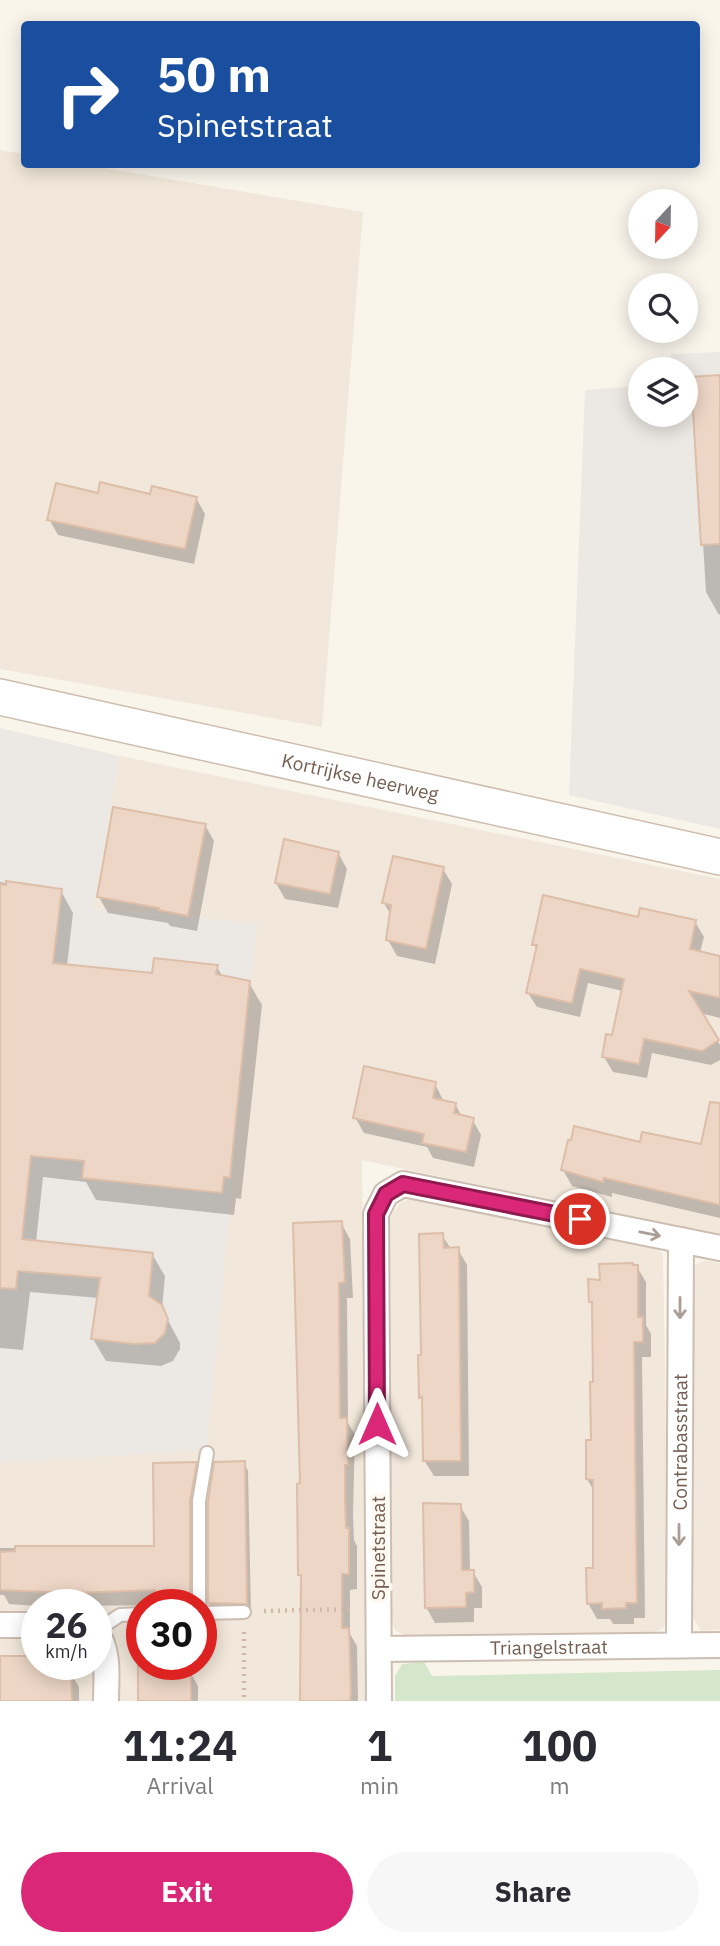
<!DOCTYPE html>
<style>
body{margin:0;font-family:"IBM Plex Sans",sans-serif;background:#f7f7f7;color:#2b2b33;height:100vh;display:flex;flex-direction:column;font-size:26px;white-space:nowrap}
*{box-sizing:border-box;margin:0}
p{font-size:23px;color:#7c7c81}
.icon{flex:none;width:38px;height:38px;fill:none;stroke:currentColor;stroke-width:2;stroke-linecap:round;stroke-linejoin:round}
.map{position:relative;height:1701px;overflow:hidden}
.sheet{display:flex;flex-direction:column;background:#fff;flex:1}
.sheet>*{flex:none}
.guide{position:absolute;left:21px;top:21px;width:679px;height:147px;border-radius:7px;box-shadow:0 4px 18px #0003;background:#1a4fa0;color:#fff;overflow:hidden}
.needle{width:46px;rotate:202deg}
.buttons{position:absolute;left:628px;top:189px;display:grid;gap:14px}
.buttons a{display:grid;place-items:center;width:70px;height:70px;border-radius:50%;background:#fff;box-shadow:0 4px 18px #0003;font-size:35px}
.speed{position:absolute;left:21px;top:1589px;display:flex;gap:14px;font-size:35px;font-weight:700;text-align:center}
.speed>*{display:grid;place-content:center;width:91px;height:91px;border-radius:50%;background:#fff;box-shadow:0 4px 18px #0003;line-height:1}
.speed small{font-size:18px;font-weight:400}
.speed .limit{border:10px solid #d22;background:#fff;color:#111}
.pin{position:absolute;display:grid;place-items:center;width:60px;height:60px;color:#fff;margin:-30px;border:4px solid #fff;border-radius:50%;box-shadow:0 2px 7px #0007}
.me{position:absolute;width:77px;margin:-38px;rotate:0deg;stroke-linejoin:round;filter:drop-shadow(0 0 5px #0008)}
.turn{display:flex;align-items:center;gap:24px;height:147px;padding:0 21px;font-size:32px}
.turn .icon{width:91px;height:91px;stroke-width:2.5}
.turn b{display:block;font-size:49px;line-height:60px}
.eta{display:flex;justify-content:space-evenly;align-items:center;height:119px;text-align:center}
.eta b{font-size:42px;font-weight:700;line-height:49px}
.button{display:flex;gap:14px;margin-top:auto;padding:14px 21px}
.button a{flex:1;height:80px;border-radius:42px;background:#db2777;color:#fff;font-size:28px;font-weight:700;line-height:80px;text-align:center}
.button a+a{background:#f7f7f7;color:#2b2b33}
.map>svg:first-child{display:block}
.residential{fill:#f1e7da;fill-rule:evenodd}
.industrial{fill:#ece8e3}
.green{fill:#d5e7cb}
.shadow{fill:#0003}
.building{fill:#edd6c6;stroke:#ddbea8;stroke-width:2}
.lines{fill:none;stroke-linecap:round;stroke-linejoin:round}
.lane-casing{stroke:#ccbeb2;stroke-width:16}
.street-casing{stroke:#ccbeb2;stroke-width:28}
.secondary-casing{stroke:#cebeb0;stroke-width:38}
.path{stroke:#d2baa9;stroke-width:4.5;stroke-dasharray:2 5;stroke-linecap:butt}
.lane{stroke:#fff;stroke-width:12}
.street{stroke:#fff;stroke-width:24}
.secondary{stroke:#fff;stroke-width:35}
.oneway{stroke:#ab9e97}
.route-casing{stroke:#8e194d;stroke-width:18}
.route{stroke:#db2777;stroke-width:12}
.labels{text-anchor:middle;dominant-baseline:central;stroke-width:7;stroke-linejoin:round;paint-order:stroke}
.street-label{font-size:19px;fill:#735e51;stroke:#fdf9f1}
</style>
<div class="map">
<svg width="720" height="1701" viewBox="0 0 720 1701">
<rect width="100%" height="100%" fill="#faf5eb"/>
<g class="residential">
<polygon points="0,150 24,154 24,164 86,165 363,212 322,727 0,669"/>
<path d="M 120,756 L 720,879 L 720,1236 L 362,1160 L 367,1701 L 115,1701 L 112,1613 L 96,1613 L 96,1605 L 37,1605 L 37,1613 L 0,1613 L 0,1462 L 253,954 L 257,923 L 93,909 ZM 142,1605 L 201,1605 L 201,1664 L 142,1664 Z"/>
<polygon points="417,1196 652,1245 663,1254 669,1613 663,1628 652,1633 407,1637 395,1630 390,1617 385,1236 389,1219 400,1203"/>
<polygon points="706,1260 720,1263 720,1630 701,1631 691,1615 689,1268"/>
<polygon points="37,1637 37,1664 96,1664 96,1701 0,1701 0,1638"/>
</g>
<g class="industrial">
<polygon points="720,352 720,829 569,795 585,390 640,386 640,415 686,415 686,369 671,369 671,354"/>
<polygon points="0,728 120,756 93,909 257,923 207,1450 0,1463"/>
</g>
<polygon class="green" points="424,1662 432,1676 720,1670 720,1701 395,1701 395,1676 402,1664"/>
<g class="shadow">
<polygon points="720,376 720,614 719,615 706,592 693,378"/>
<polygon points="99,495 196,498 205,514 194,564 58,535 49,519"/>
<polygon points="205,825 214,841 197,931 170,926 168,923 108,913 99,897"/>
<polygon points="338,853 347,869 338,908 285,899 276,883"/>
<polygon points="443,869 452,884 435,964 397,956 388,940 391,915 384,903"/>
<polygon points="0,882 61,891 73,913 67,966 154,975 217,967 223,977 249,983 262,1005 241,1199 236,1198 234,1215 96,1200 86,1182 43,1177 36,1242 152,1254 165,1276 162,1309 180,1343 180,1349 173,1361 161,1366 106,1361 93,1339 99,1298 30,1292 23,1350 0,1348"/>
<polygon points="639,919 695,922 704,937 700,953 720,958 720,1018 700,1013 720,1045 720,1060 711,1065 652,1053 647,1078 613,1072 604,1057 613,1037 623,991 588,983 580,1017 537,1007 528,993 537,950 534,944"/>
<polygon points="435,1084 444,1102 455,1104 462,1117 472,1119 481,1135 474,1167 433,1158 427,1147 364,1133 355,1117"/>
<polygon points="642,1145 720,1153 720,1218 612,1193 612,1197 572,1186 563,1170"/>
<polygon points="341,1223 350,1239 353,1298 347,1298 348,1423 355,1435 353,1514 354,1540 357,1546 357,1589 350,1590 350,1634 357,1646 358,1701 302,1701 303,1580 300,1574 302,1485"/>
<polygon points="442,1235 451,1249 458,1249 467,1265 469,1476 434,1476 424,1460 424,1402 421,1397 423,1357"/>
<polygon points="637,1267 646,1282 646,1325 651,1334 651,1357 642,1357 645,1618 634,1618 634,1624 613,1624 610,1619 597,1619 588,1603 595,1570 594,1491 587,1479 593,1442 595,1384 594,1308 590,1301 601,1282"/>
<polygon points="244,1463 248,1471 251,1611 214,1611 209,1604 209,1502"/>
<polygon points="196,1464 204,1478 198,1605 37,1606 9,1604 4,1595 0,1595 0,1548 156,1548"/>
<polygon points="460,1506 469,1521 470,1572 473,1572 482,1587 482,1608 474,1608 474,1622 435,1623 426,1607"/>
<polygon points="139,1638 142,1638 142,1664 191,1664 191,1674 198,1686 198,1701 140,1701"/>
<polygon points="0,1658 37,1664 57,1664 61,1672 70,1672 79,1687 79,1701 0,1701"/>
</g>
<g class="building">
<polygon points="720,375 720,544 701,545 691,377"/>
<polygon points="100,482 150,494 152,486 197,497 185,549 47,520 56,483 98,493"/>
<polygon points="113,807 206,824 188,916 159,910 159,908 97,897"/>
<polygon points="284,839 339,852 330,894 275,883"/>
<polygon points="393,856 444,867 426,949 386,940 391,905 382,903"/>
<polygon points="6,881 62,889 53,963 152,973 154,958 218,965 216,974 250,981 230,1178 224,1177 222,1193 82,1178 84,1161 31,1156 22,1239 153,1253 149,1296 162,1305 168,1319 165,1333 155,1343 133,1344 91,1339 100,1278 18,1271 16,1289 0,1288 0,884 6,885"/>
<polygon points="543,895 638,917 640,908 696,920 690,949 720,956 720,998 689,991 719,1040 702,1051 644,1039 639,1064 602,1057 606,1034 612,1035 624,979 580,969 572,1003 526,993 537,945 532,945"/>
<polygon points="364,1066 436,1082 433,1098 456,1103 454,1113 474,1118 466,1152 422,1143 424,1134 353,1118"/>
<polygon points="710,1102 720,1103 720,1205 604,1178 603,1182 561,1170 568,1140 571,1140 574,1126 640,1142 642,1132 701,1144"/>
<polygon points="342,1221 345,1282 339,1283 340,1418 347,1418 348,1465 345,1465 345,1497 346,1528 349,1528 349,1574 342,1574 342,1628 349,1628 351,1691 350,1701 300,1701 301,1575 298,1575 297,1484 300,1483 293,1223"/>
<polygon points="443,1233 444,1248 459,1247 461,1461 423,1461 422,1397 419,1398 418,1355 421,1355 419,1234"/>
<polygon points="633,1263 633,1265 638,1265 638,1317 643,1317 643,1342 634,1342 637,1603 626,1603 626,1608 602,1609 602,1603 587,1604 586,1568 593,1568 593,1480 586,1479 586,1440 591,1440 590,1382 593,1382 592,1302 589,1302 588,1279 600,1280 599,1264"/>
<polygon points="245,1461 247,1604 208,1603 208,1502 214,1462"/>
<polygon points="197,1462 190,1501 190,1603 155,1604 155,1590 71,1593 0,1590 0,1552 15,1551 15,1546 154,1546 153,1463"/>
<polygon points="423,1503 461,1504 462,1570 474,1570 474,1592 466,1593 466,1607 425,1608"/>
<polygon points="0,1656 37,1656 37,1664 54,1664 54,1671 71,1671 72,1701 0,1701"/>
<polygon points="138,1664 184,1664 184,1670 191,1670 191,1701 138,1701"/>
</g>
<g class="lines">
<defs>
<g id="lane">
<polyline points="199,1605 199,1501 207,1453"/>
<polyline points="201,1613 244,1612"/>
<polyline points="96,1631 120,1615 142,1614"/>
</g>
<g id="street">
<polyline points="0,1625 37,1625"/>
<path d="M 96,1632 C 110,1652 106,1678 106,1701"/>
<path id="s1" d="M 679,1645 L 681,1240"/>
<path id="s2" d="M 379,1649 L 720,1645"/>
<polyline points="379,1701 376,1214 386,1194 403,1184 720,1248"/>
</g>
<g id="secondary">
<path id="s3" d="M 0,697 L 720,857"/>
</g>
</defs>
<use href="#lane" class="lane-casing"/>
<use href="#street" class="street-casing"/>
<use href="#secondary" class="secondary-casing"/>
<g class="path">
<polyline points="264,1611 353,1609"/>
<polyline points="244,1632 244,1701"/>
</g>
<use href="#lane" class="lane"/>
<use href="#street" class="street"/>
<use href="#secondary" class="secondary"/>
</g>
<defs><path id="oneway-shaft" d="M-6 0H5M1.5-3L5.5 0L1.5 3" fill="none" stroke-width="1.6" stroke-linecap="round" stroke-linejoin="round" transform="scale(1.75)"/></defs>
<g class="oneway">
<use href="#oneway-shaft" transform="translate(650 1234) rotate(11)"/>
<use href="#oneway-shaft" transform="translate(680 1308) rotate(90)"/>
<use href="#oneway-shaft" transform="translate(679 1535) rotate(90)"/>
</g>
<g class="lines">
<defs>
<polyline id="route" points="377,1424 376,1214 386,1194 403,1184 580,1219"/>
</defs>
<use href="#route" class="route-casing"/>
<use href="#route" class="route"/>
</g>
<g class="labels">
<g class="street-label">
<text stroke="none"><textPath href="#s3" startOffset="369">Kortrijkse heerweg</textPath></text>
<text stroke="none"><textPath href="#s1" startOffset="203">Contrabasstraat</textPath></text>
<text transform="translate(378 1548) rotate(-90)">Spinetstraat</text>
<text stroke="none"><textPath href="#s2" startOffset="170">Triangelstraat</textPath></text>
</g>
</g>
</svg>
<div class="buttons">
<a><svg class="needle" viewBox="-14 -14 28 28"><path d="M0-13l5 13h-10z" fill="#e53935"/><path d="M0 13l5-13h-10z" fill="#7c7c81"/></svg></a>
<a><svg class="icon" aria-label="search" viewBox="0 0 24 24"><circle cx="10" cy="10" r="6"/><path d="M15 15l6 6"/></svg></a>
<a><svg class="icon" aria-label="layers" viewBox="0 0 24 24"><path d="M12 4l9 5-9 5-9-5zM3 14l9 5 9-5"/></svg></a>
</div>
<div class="speed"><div>26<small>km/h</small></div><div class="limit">30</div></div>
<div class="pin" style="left:580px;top:1219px;background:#d93025"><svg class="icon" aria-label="arrive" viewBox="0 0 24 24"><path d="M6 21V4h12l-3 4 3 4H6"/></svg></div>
<svg class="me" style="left:377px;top:1424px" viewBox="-20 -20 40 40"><path d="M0-17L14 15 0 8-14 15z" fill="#db2777" stroke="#fff" stroke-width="4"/></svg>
<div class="guide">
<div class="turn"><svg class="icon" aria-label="right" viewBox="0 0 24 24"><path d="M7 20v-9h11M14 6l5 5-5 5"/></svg><div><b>50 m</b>Spinetstraat</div></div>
</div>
</div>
<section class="sheet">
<div class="eta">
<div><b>11:24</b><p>Arrival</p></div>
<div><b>1</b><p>min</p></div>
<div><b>100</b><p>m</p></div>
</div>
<div class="button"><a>Exit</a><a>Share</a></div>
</section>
